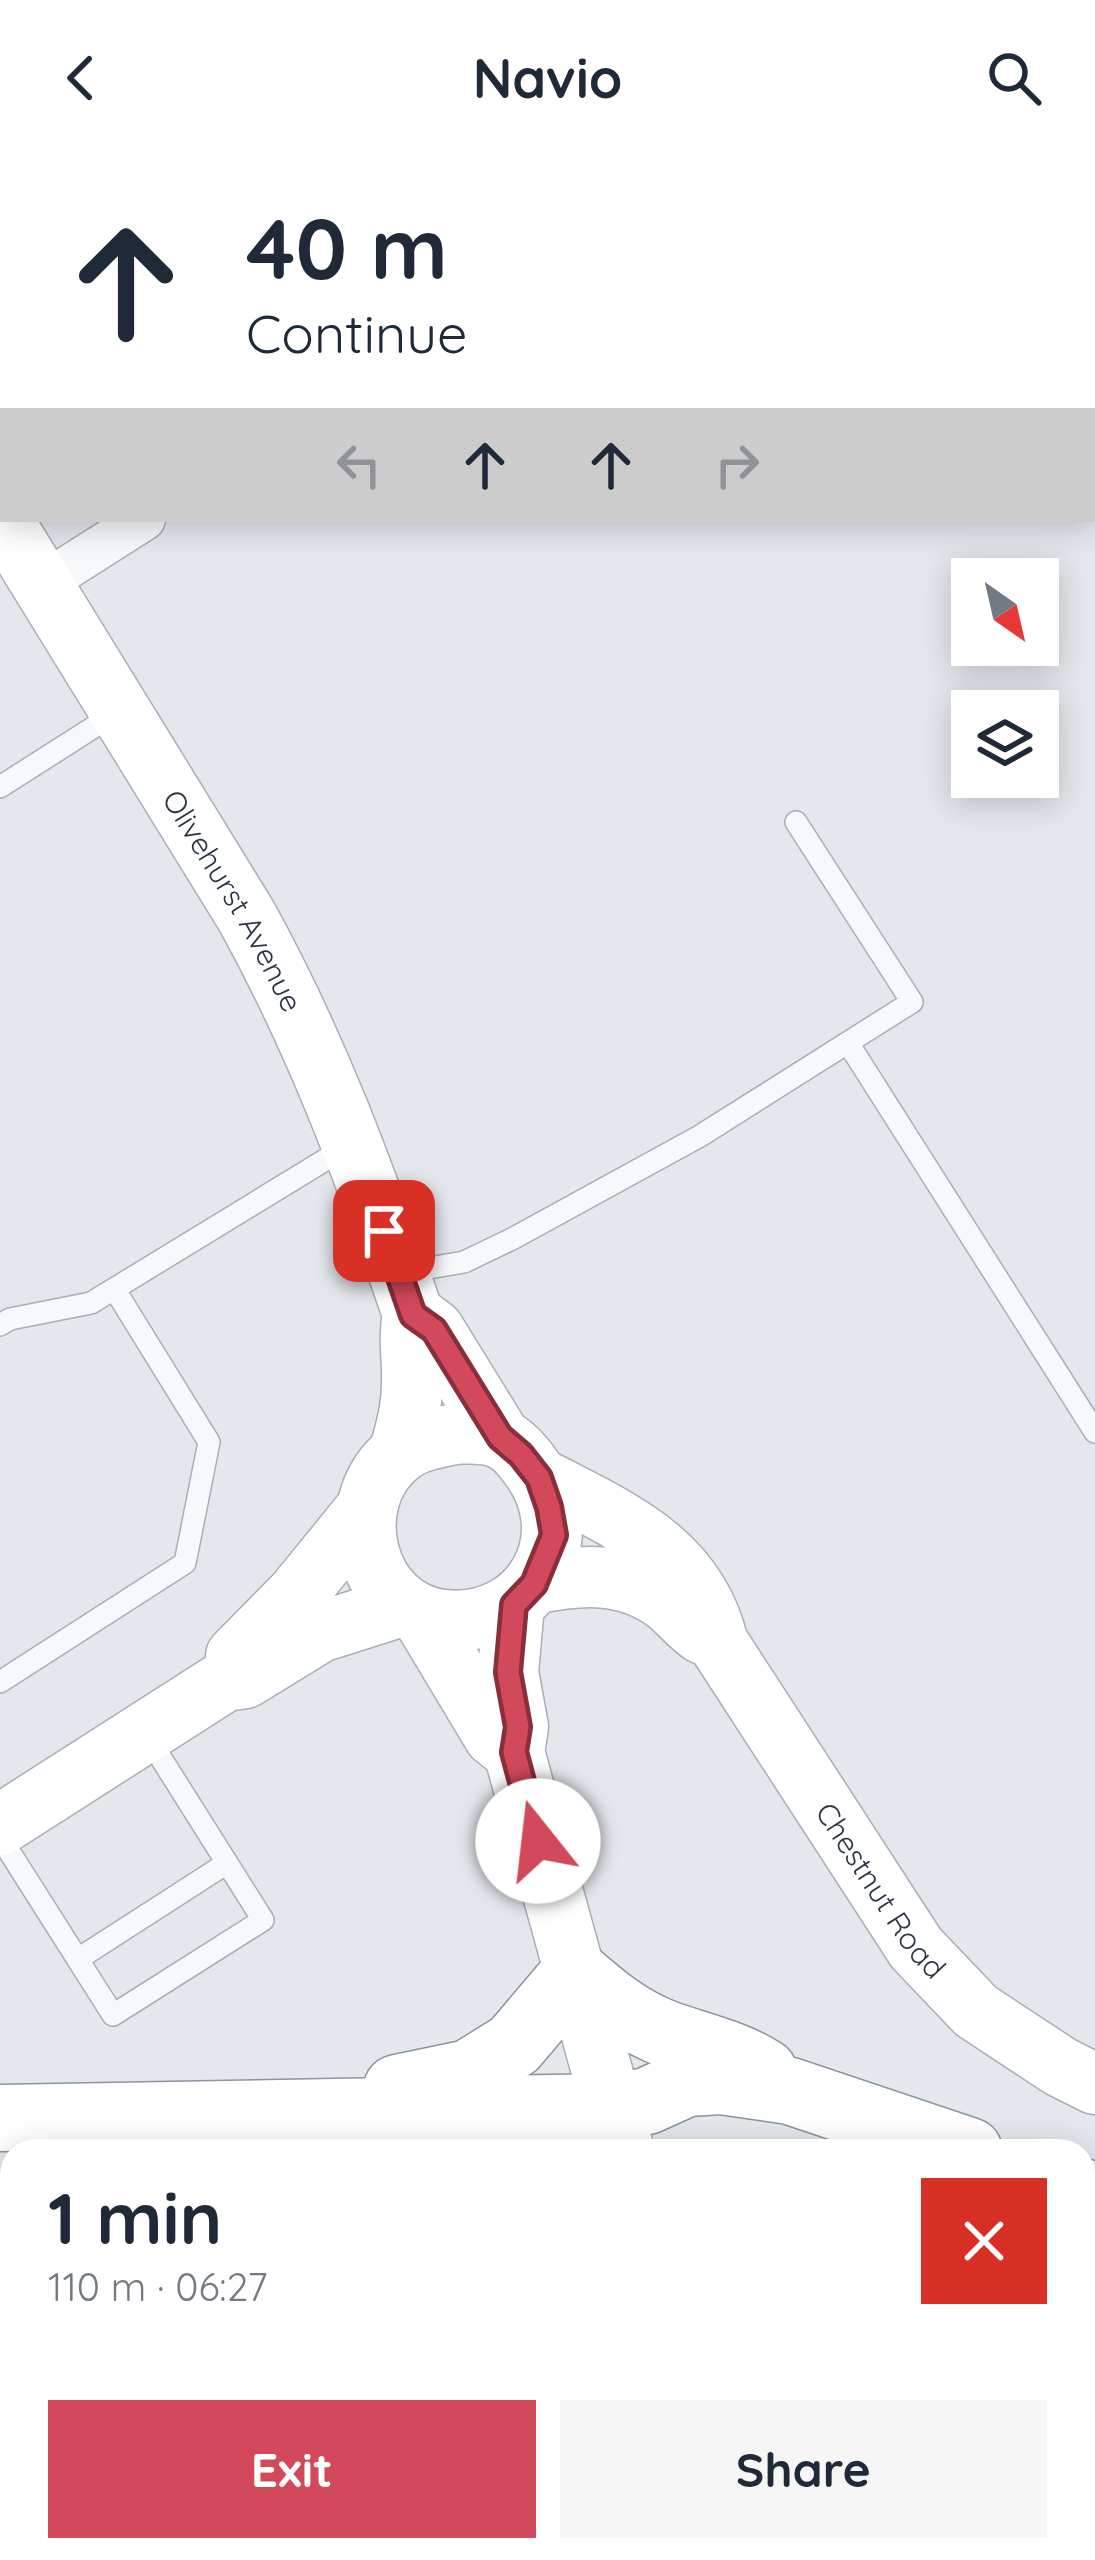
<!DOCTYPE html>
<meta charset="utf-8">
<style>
body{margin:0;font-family:Quicksand,sans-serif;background:#f6f6f7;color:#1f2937;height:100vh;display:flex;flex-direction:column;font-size:45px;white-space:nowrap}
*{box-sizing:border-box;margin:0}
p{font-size:39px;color:#747a83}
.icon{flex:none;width:66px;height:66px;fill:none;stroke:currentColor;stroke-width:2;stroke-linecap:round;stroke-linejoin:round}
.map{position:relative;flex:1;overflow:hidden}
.panel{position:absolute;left:0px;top:1983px;width:1095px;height:423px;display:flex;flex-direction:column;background:#fff;border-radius:36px 36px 0 0;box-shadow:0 6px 30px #0003}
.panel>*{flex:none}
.guide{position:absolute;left:0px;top:0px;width:1095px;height:366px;box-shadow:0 6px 30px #0003;background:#fff;color:#1f2937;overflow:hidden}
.needle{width:78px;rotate:146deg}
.buttons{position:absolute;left:951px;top:402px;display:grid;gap:24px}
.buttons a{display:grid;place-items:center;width:108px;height:108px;border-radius:0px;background:#fff;box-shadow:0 6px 30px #0003;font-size:60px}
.pin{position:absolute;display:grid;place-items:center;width:102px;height:102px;color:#fff;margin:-51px;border-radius:24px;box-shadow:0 6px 18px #0006}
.me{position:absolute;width:132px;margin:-66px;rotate:344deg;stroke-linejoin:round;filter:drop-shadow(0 0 9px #0008)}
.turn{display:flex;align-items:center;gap:42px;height:252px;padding:0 48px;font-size:54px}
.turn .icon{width:156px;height:156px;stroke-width:2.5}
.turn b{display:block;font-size:84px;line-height:102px}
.lanes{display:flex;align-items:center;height:114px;padding:0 48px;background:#0003;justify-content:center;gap:60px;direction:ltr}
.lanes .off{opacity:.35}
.round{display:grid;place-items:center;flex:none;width:126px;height:126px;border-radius:0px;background:#f6f6f7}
.overview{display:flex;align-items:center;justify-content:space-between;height:204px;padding:0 48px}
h1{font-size:72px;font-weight:700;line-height:90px}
.button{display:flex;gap:24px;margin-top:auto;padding:24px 48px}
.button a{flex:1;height:138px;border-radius:0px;background:#d1495b;color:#fff;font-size:48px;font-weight:700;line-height:138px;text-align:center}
.button a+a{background:#f6f6f7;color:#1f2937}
header{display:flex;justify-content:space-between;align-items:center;height:156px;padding:0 48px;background:#fff;font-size:54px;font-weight:700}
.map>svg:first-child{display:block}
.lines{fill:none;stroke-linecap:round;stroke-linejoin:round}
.lane-casing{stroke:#a9aeb7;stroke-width:24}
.street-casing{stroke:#a9aeb7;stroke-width:45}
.secondary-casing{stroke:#a9aeb7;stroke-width:63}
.highway-casing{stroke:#8b94a3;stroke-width:69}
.lane{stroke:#f7f8fa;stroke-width:21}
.street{stroke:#f7f8fa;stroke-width:42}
.secondary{stroke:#fff;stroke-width:60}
.highway{stroke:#fff;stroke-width:66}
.route-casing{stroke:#882f3b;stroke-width:30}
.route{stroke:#d1495b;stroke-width:21}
.labels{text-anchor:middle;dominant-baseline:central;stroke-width:9;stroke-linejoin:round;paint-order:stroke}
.street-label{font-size:30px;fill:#2b3445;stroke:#f4f6f9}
</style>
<header><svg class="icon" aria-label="back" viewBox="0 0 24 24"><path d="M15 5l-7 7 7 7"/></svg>Navio<svg class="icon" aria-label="search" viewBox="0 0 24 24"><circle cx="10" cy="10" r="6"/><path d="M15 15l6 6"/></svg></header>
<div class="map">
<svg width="1095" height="2404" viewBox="0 0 1095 2404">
<rect width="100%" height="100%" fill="#e4e7ec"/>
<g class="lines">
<defs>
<g id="lane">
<polyline points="0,119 3,117"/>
<polyline points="0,631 119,555"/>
<polyline points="848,887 1095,1276"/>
<polyline points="405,1116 464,1106 512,1083 700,980 912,846 796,666"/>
<polyline points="0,1169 10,1163 91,1147 348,990"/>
<polyline points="0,1526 185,1407 209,1286 115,1134"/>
<polyline points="0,1681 113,1859 263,1764 147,1580"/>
<polyline points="78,1803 227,1707"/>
</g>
<g id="street">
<polyline points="704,3 709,0"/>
<polyline points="42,428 144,363"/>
</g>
<g id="secondary">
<path id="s1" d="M 0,360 L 247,761 C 319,892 365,1018 413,1158 C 408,1183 413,1203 412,1228 C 412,1252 406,1275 399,1297"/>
<polyline points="413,1158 434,1174 500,1281"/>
<path d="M 460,1277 C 472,1278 485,1277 496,1281 C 510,1285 522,1299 530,1310 C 584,1381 532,1473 444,1464 C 364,1456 338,1345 400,1297 C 417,1284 440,1281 460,1277 Z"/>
<path id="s2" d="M 539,1322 C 617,1363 695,1393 718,1487 L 916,1792 L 976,1855 L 1061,1911 L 1095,1928"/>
<path d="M 534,1428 C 581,1418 625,1415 666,1445 C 679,1455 689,1469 703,1478"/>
<polyline points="514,1449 508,1516 518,1571 514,1596 624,1995"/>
<polyline points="422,1460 494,1580 514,1596"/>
<polyline points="236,1500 298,1437 367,1352"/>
<polyline points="0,1669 225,1525 245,1522 320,1476 402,1450"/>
<polyline points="727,2394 729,2404"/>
</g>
<g id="highway">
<path d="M 397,1932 L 469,1917 L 514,1889 L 575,1817 C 603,1842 629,1863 664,1877 C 699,1890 733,1896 764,1916"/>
<polyline points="0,1962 612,1951 647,1945 687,1927 721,1925 790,1935 969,1995"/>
<polyline points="1083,2036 1095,2041"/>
<polyline points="0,2082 12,2083"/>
<polyline points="0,2166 12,2167"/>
<polyline points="1083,2219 1095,2222"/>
<polyline points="0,2281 12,2276"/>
<polyline points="1083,2311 1095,2314"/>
</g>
</defs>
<use href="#lane" class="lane-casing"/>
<use href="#street" class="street-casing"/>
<use href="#secondary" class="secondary-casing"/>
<use href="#highway" class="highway-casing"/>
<use href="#lane" class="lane"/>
<use href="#street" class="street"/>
<use href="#secondary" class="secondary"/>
<use href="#highway" class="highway"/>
</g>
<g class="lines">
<defs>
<polyline id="route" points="384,1075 413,1159 434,1174 500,1281 521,1299 539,1322 549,1351 554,1379 534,1428 514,1449 508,1516 518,1571 514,1596 538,1685"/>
</defs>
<use href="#route" class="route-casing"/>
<use href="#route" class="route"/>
</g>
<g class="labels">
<g class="street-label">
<text stroke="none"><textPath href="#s1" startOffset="450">Olivehurst Avenue</textPath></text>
<text stroke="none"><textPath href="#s2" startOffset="549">Chestnut Road</textPath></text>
</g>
</g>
</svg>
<div class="buttons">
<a><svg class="needle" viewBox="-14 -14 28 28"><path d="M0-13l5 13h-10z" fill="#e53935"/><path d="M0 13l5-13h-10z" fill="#747a83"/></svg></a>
<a><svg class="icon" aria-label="layers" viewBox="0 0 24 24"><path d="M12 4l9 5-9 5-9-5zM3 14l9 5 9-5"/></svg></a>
</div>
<div class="pin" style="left:384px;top:1075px;background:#d93025"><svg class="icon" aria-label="arrive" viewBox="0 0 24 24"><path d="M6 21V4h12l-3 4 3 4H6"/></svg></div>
<svg class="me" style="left:538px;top:1685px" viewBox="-20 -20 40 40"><circle r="19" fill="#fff"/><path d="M0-13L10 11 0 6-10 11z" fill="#d1495b"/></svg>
<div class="guide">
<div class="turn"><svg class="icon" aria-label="ahead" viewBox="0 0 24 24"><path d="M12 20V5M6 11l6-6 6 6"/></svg><div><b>40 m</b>Continue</div></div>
<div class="lanes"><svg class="icon off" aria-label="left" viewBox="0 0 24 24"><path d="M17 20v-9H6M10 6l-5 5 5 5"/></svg><svg class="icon" aria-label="ahead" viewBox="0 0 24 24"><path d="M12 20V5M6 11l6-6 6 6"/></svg><svg class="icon" aria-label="ahead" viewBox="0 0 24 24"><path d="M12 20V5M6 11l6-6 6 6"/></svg><svg class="icon off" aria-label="right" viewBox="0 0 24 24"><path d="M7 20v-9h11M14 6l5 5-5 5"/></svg></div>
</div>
<section class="panel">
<div class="overview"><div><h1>1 min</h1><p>110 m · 06:27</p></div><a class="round" style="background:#d93025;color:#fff"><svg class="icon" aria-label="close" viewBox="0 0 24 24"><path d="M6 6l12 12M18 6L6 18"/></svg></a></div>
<div class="button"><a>Exit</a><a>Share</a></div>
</section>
</div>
